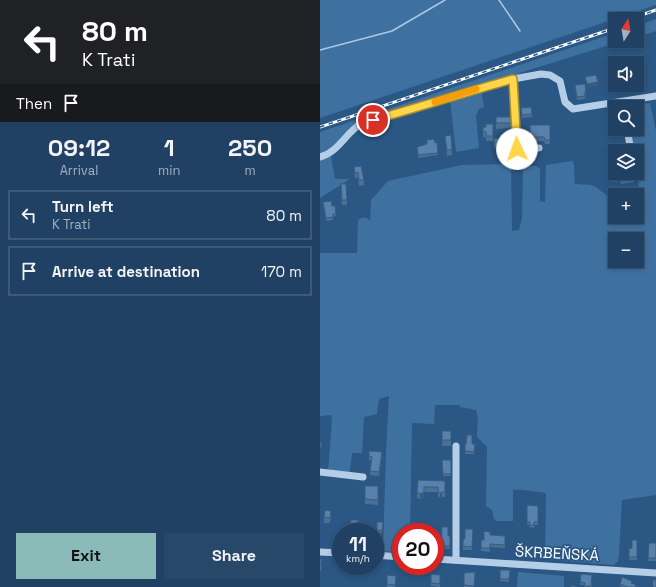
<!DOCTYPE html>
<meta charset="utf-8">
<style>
body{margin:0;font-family:"Space Grotesk",sans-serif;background:#284869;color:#f1f3f6;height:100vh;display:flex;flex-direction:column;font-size:15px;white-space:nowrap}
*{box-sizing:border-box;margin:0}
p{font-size:13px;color:#a2afbe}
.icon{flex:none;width:22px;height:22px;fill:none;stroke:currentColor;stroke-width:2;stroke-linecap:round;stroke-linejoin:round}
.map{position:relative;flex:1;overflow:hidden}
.side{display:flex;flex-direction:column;background:#204163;width:320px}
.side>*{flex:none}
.hud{background:#202124;color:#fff;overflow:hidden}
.needle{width:26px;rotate:11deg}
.tools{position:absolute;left:288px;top:12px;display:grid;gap:8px}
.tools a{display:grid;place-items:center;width:36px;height:36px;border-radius:0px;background:#204163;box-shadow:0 2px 6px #0003,0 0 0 1px #3d5a78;font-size:20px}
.speed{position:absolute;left:12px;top:523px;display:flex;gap:8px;font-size:20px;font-weight:700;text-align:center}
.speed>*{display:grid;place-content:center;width:52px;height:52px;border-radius:50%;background:#204163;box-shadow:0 2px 6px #0003,0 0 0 1px #3d5a78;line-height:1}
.speed small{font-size:10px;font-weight:400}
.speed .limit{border:6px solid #d22;background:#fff;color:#111}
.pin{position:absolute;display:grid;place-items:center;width:34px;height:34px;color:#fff;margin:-17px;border:2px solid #fff;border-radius:50%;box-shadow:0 1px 4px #0007}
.me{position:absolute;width:44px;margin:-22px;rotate:357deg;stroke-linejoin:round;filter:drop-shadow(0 0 3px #0008)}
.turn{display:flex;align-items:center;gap:14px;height:84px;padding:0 16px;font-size:18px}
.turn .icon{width:52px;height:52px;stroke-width:2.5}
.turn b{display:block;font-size:28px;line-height:34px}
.then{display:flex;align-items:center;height:38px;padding:0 16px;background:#0003;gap:8px;font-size:15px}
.eta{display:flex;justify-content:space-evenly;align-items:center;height:68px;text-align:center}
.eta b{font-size:24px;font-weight:800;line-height:28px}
.primary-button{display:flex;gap:8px;margin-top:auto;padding:8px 16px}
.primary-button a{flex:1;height:46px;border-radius:0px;background:#8bbbb9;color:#111;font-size:16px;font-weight:800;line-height:46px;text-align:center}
.primary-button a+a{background:#284869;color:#f1f3f6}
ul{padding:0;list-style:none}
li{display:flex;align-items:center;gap:12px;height:50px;margin:0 8px 6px;padding:0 8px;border:2px solid #3d5a78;border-radius:0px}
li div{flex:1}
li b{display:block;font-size:15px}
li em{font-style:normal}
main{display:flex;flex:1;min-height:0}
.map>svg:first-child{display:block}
.green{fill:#3f71a0;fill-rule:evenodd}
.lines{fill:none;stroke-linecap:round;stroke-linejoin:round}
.stream{stroke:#aacae7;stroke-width:1.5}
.minor{stroke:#b5cee7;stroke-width:7}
.rail-casing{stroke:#fff;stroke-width:3}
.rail{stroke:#2a5784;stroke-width:1.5;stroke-dasharray:4.5;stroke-linecap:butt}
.wall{fill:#4a7095}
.shaded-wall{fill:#3c5b79}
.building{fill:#5682ad;stroke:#3c5b79}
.route-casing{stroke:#a68a30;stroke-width:10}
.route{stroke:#ffd54a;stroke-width:7}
.slow{stroke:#f59e0b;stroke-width:7}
.labels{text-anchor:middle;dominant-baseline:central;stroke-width:3.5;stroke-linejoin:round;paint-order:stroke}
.street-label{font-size:15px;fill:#fff;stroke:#2a5784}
</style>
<main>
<section class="side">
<div class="hud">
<div class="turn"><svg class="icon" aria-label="left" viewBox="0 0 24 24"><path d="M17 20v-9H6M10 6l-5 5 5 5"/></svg><div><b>80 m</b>K Trati</div></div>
<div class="then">Then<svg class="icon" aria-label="arrive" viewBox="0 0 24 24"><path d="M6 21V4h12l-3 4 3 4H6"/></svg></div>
</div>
<div class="eta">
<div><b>09:12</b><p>Arrival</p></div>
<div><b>1</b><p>min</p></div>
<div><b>250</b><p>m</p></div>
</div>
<ul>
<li><svg class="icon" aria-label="left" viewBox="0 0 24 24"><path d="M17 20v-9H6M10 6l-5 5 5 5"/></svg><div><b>Turn left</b><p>K Trati</p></div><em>80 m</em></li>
<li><svg class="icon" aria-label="arrive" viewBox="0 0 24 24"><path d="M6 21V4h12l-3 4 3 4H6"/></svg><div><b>Arrive at destination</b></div><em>170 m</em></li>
</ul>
<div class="primary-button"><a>Exit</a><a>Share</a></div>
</section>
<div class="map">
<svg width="336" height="587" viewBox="0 0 336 587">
<rect width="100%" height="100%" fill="#2a5784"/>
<g class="green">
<polygon points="0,0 336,0 336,5 0,118"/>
<polygon points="336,19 336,31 317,37 317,26"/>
<polygon points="295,33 295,41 302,41 190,76 190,78 94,108 44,120 12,148 0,155 0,132"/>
<polygon points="161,90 164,107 159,109 156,116 159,148 136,152 130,100"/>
<path d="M 330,103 L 336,131 L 336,495 L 302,500 L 299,554 L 298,561 L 294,565 L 225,559 L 226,493 C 214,492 205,489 193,490 L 193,521 L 177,521 L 174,519 L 172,510 L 166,506 L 167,447 L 157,437 L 158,418 L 156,410 L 140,407 L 140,405 L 115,405 L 114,424 L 92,423 L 90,532 L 81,532 L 81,553 L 63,551 L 66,452 L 69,396 L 59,399 L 57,414 L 44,417 L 42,453 L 32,453 L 30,471 L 28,475 L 8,472 L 12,420 L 11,415 L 0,416 L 0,253 L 37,253 L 38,220 C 42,216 48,217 50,221 L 51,200 L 68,181 L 142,165 L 191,164 L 192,231 L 199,230 L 202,218 L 203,168 L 208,166 L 216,166 L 220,169 L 220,201 L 225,202 L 226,165 L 251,161 L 253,161 C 255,168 254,177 255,184 L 271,185 L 276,187 L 295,202 L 295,217 L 317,217 L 319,197 L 317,151 L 313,151 L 309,129 L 317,129 L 317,107 L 307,107 ZM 295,239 L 317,239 L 317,261 L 295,261 Z"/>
<polygon points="11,156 15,179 30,179 0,198 0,159"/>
<polygon points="198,572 244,576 244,587 197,587"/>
</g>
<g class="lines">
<g class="stream">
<polyline points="179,0 200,31"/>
<polyline points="0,50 72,31 125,0"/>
</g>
<g class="minor">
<polyline points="193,79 197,149 219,148"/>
<polyline points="307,129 311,151"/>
<path d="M 0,157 C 19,152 26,132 42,123 L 95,109 L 147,92 L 193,79 L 221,74 L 230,75 L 240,81 L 245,102 L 253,109 L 336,96"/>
<polyline points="0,472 43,477"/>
<polyline points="0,552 21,553"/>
<polyline points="55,555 81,557"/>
<polyline points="115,559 336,573"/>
<polyline points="136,560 136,446"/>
</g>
<defs>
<g id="rail">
<polyline points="310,19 336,10"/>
<polyline points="0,127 295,28"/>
</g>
</defs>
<use href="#rail" class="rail-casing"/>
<use href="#rail" class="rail"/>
</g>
<g class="wall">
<polygon points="255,85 266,92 266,95 265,95 265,99 257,100"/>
<polygon points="201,108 212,114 212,117 202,118"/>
<polygon points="176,117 191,123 191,128 176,129"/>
<polygon points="173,124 173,141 166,141 166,137 163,137 163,127 166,127"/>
<polygon points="210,125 230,125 230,144 225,144 224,141 210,141"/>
<polygon points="125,136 132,150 132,155 127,156"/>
<polygon points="174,138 185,139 185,147 183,147 183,149 174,149"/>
<polygon points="115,143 118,153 118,155 98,158 97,147"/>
<polygon points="34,167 44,180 44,185 39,186 38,178 35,178"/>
<polygon points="292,174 314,179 314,182 301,184 300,181 292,182"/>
<polygon points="21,184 27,200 27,205 22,205"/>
<polygon points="3,202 12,206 16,214 16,216 13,217 13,220 6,221"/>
<rect x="122" y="431" width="9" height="15"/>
<polygon points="145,444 155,444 154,454 145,454"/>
<polygon points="49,456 62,456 59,476 50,475 51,461 49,460"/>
<polygon points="122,460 131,460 131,476 123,476"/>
<polygon points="98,480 125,481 125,497 122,497 120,498 118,496 118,492 104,492 104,498 100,499 97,498"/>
<polygon points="58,486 58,505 45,504 45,499"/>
<polygon points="207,505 218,506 218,525 214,525 214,528 209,527 209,525 207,525"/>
<polygon points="11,516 10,523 4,523 4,517"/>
<polygon points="57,522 63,522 62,533 57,533"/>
<polygon points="122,527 128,536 130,536 130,549 121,548"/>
<polygon points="153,529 152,550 143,550 143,539 145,539"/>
<polygon points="170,535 185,536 185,548 170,547 170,552 161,551 161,540 164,540"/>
<polygon points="317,542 317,560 309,560 309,557 312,548"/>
<polygon points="329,543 336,543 336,561 328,561"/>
<polygon points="0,559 2,564 1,571 0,571"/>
<polygon points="180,570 190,570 189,582 180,581"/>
<polygon points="155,572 154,587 144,587 144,573"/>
<polygon points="111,574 120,575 120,587 111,586"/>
<polygon points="261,574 272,575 272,587 264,587 264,585 260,585"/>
<polygon points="67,575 76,576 75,587 67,587"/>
<polygon points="300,584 312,584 316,587 302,587 300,586"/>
</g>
<g class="shaded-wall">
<polygon points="324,67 324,70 317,72 317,68"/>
<polygon points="278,82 278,86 267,88 267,84"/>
<polygon points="308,85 315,85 315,86 308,88"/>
<polygon points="104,492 104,498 100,499 100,494"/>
<polygon points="122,492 122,497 120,498 120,493"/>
</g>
<g class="building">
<polygon points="323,61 324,67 317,68 317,63 314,63"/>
<polygon points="276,75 278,82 267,84 265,77"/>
<polygon points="265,84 266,92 264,92 265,96 257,97 255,85"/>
<polygon points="211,107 212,114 202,115 201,108"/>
<polygon points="176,117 190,117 191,123 176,123"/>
<polygon points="166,124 173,124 173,136 166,136 166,132 163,132 163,127 166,127"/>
<polygon points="210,125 230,125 230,140 225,140 224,137 210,137"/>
<polygon points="131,135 132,150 127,150 125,136"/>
<polygon points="174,138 185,139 185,144 183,144 183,146 174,147"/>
<polygon points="114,139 115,143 117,142 118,153 98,155 97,147 107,144 107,140"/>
<polygon points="41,166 44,180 39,180 38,172 35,173 34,167"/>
<polygon points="300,173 313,173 314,179 301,181 300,178 292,179 292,174"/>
<polygon points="21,184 26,184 27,200 22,200"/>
<polygon points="11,201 12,206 15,206 16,214 13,214 13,217 6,218 3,202"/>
<rect x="122" y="431" width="9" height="9"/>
<polygon points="147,435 152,435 152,444 155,444 154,452 145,451 145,444 146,444"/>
<polygon points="0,442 2,442 1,448 0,448"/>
<polygon points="49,451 62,452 59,472 50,471 52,457 49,456"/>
<polygon points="122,460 131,460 131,474 123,474"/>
<polygon points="98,480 125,481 125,492 122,492 120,493 118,491 118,487 104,487 104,492 100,494 97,492"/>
<polygon points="45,486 58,486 58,500 45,499"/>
<polygon points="207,505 218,506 218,522 214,522 214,525 209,525 210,522 207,522"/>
<polygon points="5,510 11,511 10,518 4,517"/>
<polygon points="31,520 38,520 38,531 42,531 42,532 30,532"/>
<polygon points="57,522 63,522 62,531 57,530"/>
<polygon points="100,525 108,526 108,532 99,532"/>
<polygon points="122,527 128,527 128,536 130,536 130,546 121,546"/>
<polygon points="145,529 153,529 152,547 143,546 143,539 145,539"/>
<polygon points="164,531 170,532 170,535 185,536 185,545 170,544 170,548 161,548 161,540 164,540"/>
<polygon points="312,540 317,540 317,557 309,557 309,549 312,548"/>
<polygon points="329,543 336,543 336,558 328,558"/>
<polygon points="0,559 2,559 1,566 0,566"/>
<polygon points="180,570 190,570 189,579 180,579"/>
<polygon points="155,572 154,586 144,585 144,573"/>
<polygon points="111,574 120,575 120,584 111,583"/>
<polygon points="261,574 272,575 271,586 264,586 265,583 260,582"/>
<polygon points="67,575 76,576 75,585 67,584"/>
<polygon points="302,577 312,581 311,583 316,585 315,587 308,587 300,584"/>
<rect x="333" y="580" width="3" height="7"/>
<polygon points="251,585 256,586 255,587 251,587"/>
</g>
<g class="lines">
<defs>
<path id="route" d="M 53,120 C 100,107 146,92 193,79 L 197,149"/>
</defs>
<use href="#route" class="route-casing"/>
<use href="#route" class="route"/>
<polyline class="slow" points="115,102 156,89"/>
</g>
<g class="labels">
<g class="street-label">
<text transform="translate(237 553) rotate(3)">ŠKRBEŇSKÁ</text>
</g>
</g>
</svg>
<div class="tools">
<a><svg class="needle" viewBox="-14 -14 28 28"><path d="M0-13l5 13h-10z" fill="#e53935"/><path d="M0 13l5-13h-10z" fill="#a2afbe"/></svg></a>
<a><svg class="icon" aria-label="sound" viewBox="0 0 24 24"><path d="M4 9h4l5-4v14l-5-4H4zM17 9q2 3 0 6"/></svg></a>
<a><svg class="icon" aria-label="search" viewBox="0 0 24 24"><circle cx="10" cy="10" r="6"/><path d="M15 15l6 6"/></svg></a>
<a><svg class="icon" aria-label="layers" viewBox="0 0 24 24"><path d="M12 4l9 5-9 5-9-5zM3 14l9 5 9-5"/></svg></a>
<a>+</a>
<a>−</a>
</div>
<div class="speed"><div>11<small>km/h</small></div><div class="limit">20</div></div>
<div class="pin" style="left:53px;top:120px;background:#d93025"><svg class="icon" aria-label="arrive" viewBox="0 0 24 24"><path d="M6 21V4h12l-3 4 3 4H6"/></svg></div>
<svg class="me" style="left:197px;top:149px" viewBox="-20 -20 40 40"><circle r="19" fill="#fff"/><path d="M0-13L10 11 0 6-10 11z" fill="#ffd54a"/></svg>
</div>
</main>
